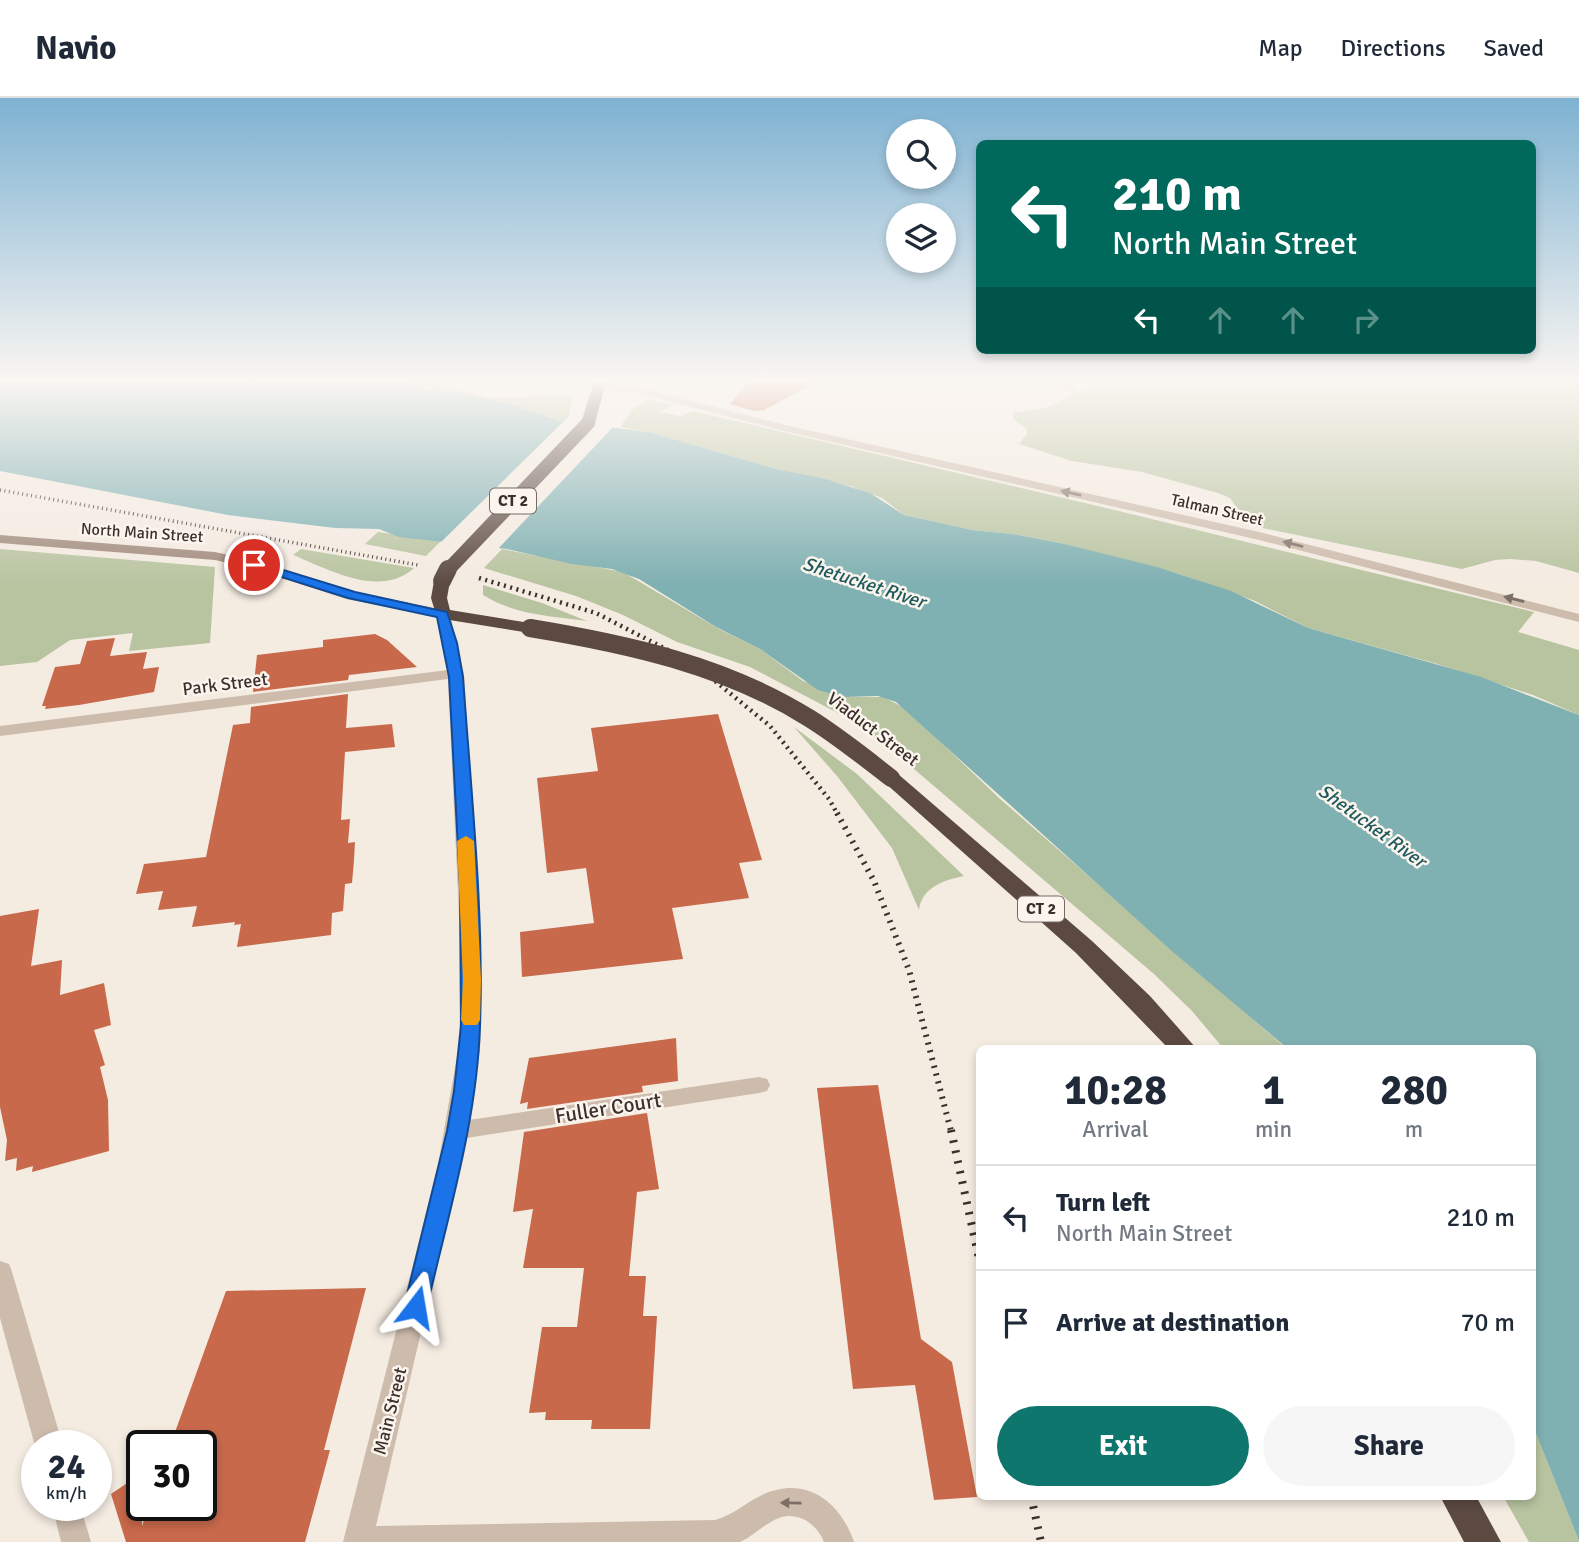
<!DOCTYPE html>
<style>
body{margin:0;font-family:Signika,sans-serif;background:#f6f6f7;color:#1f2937;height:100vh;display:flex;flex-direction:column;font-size:26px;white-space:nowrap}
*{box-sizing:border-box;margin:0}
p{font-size:23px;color:#747a83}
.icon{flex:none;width:38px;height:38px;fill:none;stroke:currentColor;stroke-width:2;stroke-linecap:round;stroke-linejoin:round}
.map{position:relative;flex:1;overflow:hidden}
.sheet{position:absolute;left:976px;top:947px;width:560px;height:455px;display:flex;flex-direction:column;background:#fff;border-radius:10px;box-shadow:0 4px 10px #0003}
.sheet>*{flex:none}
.hud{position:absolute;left:976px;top:42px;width:560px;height:214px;border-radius:10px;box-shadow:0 4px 10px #0003;background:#00695c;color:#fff;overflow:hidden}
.tools{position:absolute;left:886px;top:21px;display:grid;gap:14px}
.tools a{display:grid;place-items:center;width:70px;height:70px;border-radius:50%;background:#fff;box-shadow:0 4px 10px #0003;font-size:35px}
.speed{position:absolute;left:21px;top:1332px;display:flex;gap:14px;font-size:35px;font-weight:700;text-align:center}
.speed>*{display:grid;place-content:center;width:91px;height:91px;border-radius:50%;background:#fff;box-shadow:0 4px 10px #0003;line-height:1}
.speed small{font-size:18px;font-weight:400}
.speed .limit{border:4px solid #111;border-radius:10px;background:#fff;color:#111}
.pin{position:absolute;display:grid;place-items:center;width:60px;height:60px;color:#fff;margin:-30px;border:4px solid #fff;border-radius:50%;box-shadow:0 2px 7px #0007}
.me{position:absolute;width:77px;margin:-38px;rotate:14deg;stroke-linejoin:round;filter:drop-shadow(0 0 5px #0008)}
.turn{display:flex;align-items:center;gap:24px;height:147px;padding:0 21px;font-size:32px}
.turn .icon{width:91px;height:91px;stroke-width:2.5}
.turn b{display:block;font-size:49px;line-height:60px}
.lanes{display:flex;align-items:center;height:66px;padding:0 21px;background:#0003;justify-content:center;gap:35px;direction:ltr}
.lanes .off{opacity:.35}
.eta{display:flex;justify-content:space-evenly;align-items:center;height:119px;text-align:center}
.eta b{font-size:42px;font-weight:700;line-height:49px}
.button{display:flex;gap:14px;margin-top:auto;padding:14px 21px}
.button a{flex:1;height:80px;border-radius:42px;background:#0f766e;color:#fff;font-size:28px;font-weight:700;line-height:80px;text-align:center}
.button a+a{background:#f6f6f7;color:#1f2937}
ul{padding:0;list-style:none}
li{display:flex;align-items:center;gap:21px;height:105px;padding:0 21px;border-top:2px solid #e0e1e3}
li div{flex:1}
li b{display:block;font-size:26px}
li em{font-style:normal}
header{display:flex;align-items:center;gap:42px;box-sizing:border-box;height:98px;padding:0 35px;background:#fff;border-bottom:2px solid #e0e1e3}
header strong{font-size:33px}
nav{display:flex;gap:38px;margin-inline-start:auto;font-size:24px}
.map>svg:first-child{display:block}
.green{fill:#b8c4a0}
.water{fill:#7fb0b2}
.pier{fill:#f4ebe1}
.building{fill:#c8694b}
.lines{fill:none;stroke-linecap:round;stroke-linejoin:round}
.street{fill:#cdbbac;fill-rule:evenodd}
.secondary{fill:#a18a7d;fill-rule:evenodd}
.highway{fill:#5c4a42;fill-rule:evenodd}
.rail-far3{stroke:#3b302b;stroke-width:3.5;stroke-dasharray:1 3.5;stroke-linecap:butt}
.rail-far2{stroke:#3b302b;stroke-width:4.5;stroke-dasharray:2 4.5;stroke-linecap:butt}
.rail-far1{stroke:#3b302b;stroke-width:6;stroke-dasharray:2 6;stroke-linecap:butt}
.rail{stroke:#3b302b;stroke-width:8;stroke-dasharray:2.5 8;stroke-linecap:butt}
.highway-bridge-far1{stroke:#5c4a42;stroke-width:14}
.highway-bridge{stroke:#5c4a42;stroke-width:18}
.oneway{fill:#7d6f65}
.route{fill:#1a73e8;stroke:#114b97;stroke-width:2}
.slow{fill:#f59e0b}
.labels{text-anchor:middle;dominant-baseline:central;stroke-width:5;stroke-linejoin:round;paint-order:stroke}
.shield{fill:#fbf5ee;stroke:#756b66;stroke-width:2}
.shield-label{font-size:16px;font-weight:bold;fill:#3b302b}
.far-street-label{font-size:16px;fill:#3b302b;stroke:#fbf5ee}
.street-label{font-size:18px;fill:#3b302b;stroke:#fbf5ee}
.water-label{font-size:19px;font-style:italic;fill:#1f5a5e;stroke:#fbf5ee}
.near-street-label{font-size:21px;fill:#3b302b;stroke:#fbf5ee}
</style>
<header>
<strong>Navio</strong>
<nav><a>Map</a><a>Directions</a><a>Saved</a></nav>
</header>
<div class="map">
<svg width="1579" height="1444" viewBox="0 0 1579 1444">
<rect width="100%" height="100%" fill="#f4ebe1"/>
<g class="green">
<path d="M 405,284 L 436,284 L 487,300 L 573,297 L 569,318 L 564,323 L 517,310 L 521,307 C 482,300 443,295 405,284 Z"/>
<polygon points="1113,284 1579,284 1579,475 1536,463 1510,461 1495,462 1462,471 1258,429 1235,420 1237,410 1230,400 1218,395 1142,374 1072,363 1019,346 1027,336 1027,331 1013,321 1013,315 1046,310 1079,294"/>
<polygon points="649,302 673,307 659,314 681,318 693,313 1123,414 1534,514 1518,534 1579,552 1579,617 1533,597 1437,566 1308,530 1255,503 1182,477 1065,446 1013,436 972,432 904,417 882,400 850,388 780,372 649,334 620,329 634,310"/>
<polygon points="378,434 441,443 426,458 365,446"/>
<polygon points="0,451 215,469 210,545 129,553 133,535 70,542 37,564 0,568"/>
<path d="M 301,451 L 414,470 C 380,501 328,471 293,457 Z"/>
<polygon points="502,451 623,474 719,531 760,551 803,583 851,599 883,599 905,610 999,700 1286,950 1223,950 1192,913 1154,876 914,671 853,623 750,569 677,544 623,517 576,498 484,470"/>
<path d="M 483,487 L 542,505 L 587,523 C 551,518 515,517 483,497 Z"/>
<path d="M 794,629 L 857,676 L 964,778 C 944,782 922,789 919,812 L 892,750 L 837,678 Z"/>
<polygon points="1533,1328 1579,1443 1579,1444 1529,1444 1503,1398 1533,1398"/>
</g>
<polygon class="water" points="0,284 405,284 426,291 450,293 522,308 518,310 566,324 649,334 780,372 822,380 870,395 904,417 972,432 1013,436 1065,446 1157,469 1231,493 1308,530 1481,579 1579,617 1579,1443 1533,1328 1533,950 1287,950 1173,854 896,604 878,598 844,599 818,592 760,551 716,529 639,481 612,471 572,466 507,451 399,439 379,431 335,430 228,417 0,373"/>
<polygon class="pier" points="564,323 614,328 496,453 438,447"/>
<g class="building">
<polygon points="748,284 817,284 764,312 754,313 730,306"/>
<polygon points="375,536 387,542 417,569 349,577 348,582 253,594 257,557 323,549 323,542"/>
<polygon points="115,540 110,558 147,554 143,571 159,569 154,594 79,607 45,611 46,608 42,608 55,569 80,566 87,543"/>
<polygon points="348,596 346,630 392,626 395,649 345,654 341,722 350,721 348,745 355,744 354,762 352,785 345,786 343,813 332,815 331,837 237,849 241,826 234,827 235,824 192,829 197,808 158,812 163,793 136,796 144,766 206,759 233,627 250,625 251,609"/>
<polygon points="718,616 762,762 739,765 749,800 672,810 683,861 522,879 520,834 594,825 586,770 547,775 537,680 598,673 591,630"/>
<polygon points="39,811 31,868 62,862 60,897 104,885 111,927 94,932 105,967 100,969 108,1002 109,1053 32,1074 33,1068 16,1073 17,1060 5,1063 7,1042 0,1009 0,818"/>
<polygon points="676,940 678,983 642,988 643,994 527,1011 528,1004 520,1006 529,960"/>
<polygon points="878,987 921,1241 952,1264 977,1399 934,1402 915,1287 853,1291 817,990"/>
<polygon points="647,1015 659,1091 637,1094 629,1178 646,1178 643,1218 657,1218 650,1331 591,1331 592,1322 545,1322 546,1314 529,1315 542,1229 577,1229 584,1170 523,1170 533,1111 513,1114 524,1034"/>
<polygon points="366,1190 324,1352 330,1352 305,1444 126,1444 111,1396 142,1375 142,1428 149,1407 201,1407 201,1348 170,1348 226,1193"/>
</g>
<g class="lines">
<g class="street">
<polygon points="1043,284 1061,284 1078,291 1073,294"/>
<polygon points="599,286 637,289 785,327 1259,434 1579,516 1579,524 1259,442 784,333 637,295 595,291 595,287"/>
<path d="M 443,512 L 450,516 L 464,576 L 482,882 L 480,952 L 469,1022 L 759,979 L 767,981 L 770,987 L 767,993 L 759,995 L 466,1040 L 376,1428 L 715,1422 C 734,1417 745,1405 762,1397 C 805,1377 840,1403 854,1444 L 824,1444 C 817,1426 798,1413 779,1420 C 765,1425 754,1438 740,1444 L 343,1444 L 438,1067 L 458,952 L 462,882 L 448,581 L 0,638 L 0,628 L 448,572 L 436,516 Z"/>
<polygon points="0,1163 9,1166 12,1174 63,1348 37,1348 37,1352 35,1348 0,1220"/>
<polygon points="52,1407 80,1407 91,1444 61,1444"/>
</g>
<polygon class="secondary" points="0,437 215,454 259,464 355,494 443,512 450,516 443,520 347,501 250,470 215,462 0,445"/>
<g class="highway">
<polygon points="594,284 606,284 595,325 588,329 581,325"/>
<polygon points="442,478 450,483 447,500 450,512 530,525 539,530 530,535 437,520 431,500 434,483"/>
<polygon points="891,674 898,676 1092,843 1150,898 1196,950 1168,950 1076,855 884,684 881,680 884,676"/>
<polygon points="1440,1398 1476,1398 1501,1444 1464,1444"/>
</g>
<polyline class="rail-far3" points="0,392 418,467"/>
<polyline class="rail-far2" points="479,480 596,515 693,565 770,628 829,701 838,717"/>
<polyline class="rail-far1" points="837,715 874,783 909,872 951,1033"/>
<g class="rail">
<polyline points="951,1032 980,1165"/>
<polyline points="1031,1398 1041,1444"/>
</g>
<polyline class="highway-bridge-far1" points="447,473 588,325"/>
<g class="highway-bridge">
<polyline points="442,483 448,471"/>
<path d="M 530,530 C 627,546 724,567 809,620 C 838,638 864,659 891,680"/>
</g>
</g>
<defs><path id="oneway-solid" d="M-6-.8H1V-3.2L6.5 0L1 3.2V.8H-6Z" transform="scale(1.75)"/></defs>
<g class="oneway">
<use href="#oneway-solid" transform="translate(1071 395) rotate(-167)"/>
<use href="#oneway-solid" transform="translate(1293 446) rotate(-166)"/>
<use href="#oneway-solid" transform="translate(1514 501) rotate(-166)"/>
<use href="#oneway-solid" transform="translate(791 1405) rotate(-179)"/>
</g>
<linearGradient id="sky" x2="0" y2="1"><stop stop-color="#7eb2d2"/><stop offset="0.58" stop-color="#faf6f2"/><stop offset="1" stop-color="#faf6f2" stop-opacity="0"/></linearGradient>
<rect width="1579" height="487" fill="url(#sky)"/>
<path class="route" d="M 254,463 L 355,494 L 447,514 L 457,545 L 463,579 C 471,694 484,812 480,928 C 477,1023 448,1117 427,1209 L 424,1216 L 416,1219 L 407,1216 L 404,1209 L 447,1033 L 454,993 L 461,928 L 460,789 L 449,579 L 437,519 L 348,500 L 250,469 L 250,464 Z"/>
<polygon class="slow" points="466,738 474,743 481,882 480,922 477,927 464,927 461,922 463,882 457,743"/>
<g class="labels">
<g class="shield">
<rect x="490" y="390.5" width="46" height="25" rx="5"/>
<rect x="1018" y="798.5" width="46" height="25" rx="5"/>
</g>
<g class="shield-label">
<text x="513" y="403">CT 2</text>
<text x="1041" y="811">CT 2</text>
</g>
<g class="far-street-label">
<text transform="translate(1217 412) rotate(13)">Talman Street</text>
<text transform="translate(142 435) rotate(4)">North Main Street</text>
</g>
<g class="street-label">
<text transform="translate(225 586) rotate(-7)">Park Street</text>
<text transform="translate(873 631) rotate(37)">Viaduct Street</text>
<text transform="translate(390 1313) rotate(-76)">Main Street</text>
</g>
<g class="water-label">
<text transform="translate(864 485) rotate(18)">Shetucket River</text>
<text transform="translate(1372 728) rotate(36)">Shetucket River</text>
</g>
<g class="near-street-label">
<text transform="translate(608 1010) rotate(-9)">Fuller Court</text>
</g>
</g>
</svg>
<div class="tools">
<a><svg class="icon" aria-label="search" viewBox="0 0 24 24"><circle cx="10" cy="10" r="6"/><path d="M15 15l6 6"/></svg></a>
<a><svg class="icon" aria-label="layers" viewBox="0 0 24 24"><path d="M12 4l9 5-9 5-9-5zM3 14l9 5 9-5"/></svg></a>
</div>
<div class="speed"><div>24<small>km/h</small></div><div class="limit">30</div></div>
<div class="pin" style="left:254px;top:467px;background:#d93025"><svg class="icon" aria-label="arrive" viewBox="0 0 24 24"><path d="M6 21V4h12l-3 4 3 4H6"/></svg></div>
<svg class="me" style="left:416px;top:1209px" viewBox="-20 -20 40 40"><path d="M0-17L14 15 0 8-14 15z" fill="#1a73e8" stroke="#fff" stroke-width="4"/></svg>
<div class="hud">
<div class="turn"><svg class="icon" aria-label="left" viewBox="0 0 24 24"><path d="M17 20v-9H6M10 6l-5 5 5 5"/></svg><div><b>210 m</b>North Main Street</div></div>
<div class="lanes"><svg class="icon" aria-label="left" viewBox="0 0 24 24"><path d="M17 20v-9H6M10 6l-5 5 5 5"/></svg><svg class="icon off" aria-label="ahead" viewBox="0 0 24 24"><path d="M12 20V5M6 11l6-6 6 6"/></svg><svg class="icon off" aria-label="ahead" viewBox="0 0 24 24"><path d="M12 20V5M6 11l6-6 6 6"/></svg><svg class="icon off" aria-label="right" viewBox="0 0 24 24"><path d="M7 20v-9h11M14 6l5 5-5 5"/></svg></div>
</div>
<section class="sheet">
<div class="eta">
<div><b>10:28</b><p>Arrival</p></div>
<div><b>1</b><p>min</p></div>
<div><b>280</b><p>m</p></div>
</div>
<ul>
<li><svg class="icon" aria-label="left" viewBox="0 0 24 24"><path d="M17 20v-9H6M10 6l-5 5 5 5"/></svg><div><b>Turn left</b><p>North Main Street</p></div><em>210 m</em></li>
<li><svg class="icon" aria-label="arrive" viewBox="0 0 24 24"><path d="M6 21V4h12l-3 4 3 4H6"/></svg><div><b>Arrive at destination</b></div><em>70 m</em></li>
</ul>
<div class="button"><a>Exit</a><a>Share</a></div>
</section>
</div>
